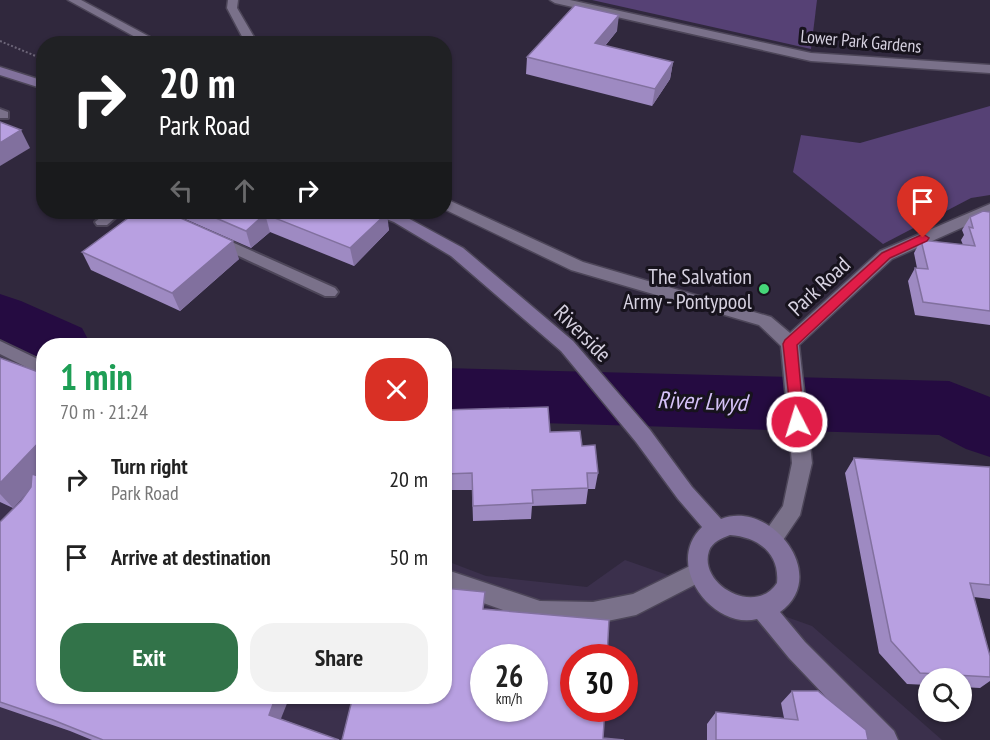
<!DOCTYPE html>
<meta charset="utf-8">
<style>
body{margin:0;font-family:"PT Sans Narrow",sans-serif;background:#f2f2f2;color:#222;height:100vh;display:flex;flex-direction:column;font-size:22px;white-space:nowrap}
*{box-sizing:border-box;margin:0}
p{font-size:20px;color:#767676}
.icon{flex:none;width:33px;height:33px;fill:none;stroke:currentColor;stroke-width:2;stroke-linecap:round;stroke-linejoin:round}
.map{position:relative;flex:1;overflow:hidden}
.drawer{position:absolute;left:36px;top:338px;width:416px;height:366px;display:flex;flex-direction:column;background:#fff;border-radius:24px;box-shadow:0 2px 4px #0004}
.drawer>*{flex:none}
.banner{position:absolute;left:36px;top:36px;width:416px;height:183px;border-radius:24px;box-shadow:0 2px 4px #0004;background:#202124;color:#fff;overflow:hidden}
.controls{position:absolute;left:918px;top:668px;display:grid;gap:12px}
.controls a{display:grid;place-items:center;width:54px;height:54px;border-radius:50%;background:#fff;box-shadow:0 2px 4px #0004;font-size:30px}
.speed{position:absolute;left:470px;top:644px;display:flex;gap:12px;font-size:30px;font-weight:700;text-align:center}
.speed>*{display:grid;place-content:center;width:78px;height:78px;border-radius:50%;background:#fff;box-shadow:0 2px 4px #0004;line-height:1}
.speed small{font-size:15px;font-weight:400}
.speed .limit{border:9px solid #d22;background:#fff;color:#111}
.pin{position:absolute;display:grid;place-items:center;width:51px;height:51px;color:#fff;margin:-62px -26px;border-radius:50% 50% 50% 0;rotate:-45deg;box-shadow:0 0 6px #0007}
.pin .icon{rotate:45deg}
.me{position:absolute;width:66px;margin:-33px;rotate:355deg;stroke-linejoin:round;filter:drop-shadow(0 0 4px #0008)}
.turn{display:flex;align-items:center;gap:21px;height:126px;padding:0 24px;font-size:27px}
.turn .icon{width:78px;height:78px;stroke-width:2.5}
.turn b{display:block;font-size:42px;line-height:51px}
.lanes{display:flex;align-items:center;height:57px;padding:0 24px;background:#0003;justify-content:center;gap:30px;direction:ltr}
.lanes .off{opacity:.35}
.round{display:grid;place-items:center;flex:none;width:63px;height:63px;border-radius:24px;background:#f2f2f2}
.head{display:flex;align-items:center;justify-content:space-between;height:102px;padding:0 24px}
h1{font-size:36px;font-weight:700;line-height:45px;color:#1e9e55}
.button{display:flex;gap:12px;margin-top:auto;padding:12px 24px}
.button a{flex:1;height:69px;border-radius:24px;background:#327349;color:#fff;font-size:24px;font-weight:700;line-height:69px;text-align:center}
.button a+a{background:#f2f2f2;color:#222}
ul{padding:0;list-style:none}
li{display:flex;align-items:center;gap:18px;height:78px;padding:0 24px}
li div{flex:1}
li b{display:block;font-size:22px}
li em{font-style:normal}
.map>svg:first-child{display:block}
.built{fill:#3b304c;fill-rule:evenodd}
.green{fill:#564175}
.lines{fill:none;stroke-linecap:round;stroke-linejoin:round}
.river{fill:#250b41;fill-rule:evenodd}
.lane-casing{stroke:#4d4659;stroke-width:4}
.street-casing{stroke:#4d4659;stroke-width:3}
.secondary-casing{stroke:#4d4659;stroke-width:3}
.path{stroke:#6d6679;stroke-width:2;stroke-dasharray:2 2;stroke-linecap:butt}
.lane{fill:#7a718a;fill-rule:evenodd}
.street{fill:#7a718a;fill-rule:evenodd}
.secondary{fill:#82729d;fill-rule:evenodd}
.wall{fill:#9e8ac2}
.shaded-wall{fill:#81709e}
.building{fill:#b8a0e1;stroke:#81709e;stroke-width:1.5;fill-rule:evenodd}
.route{fill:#e11d48;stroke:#92132f;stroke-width:1.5}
.poi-dot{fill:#46d779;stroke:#17131d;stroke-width:2}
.labels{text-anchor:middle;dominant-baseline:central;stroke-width:6;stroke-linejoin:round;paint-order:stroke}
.far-street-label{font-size:18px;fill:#d6d1e0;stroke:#17131d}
.poi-label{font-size:22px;fill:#d6d1e0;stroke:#17131d;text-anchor:end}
.street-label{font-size:22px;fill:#d6d1e0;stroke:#17131d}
.water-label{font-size:24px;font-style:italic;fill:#d5c2f7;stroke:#17131d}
</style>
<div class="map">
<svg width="990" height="740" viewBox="0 0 990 740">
<rect width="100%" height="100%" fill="#30283d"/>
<path class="built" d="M 0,332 L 43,359 L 44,696 L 444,696 L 444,560 L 486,576 L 587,587 L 625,560 L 812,626 L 942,740 L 0,740 ZM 483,657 L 534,657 L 534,708 L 483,708 ZM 573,657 L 624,657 L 624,708 L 573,708 Z"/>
<g class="green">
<polygon points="592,0 817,0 811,49"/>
<polygon points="990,106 990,195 971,198 883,244 793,172 801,135 860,143"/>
</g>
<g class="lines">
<g class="river">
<polygon points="0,294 21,301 82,328 91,345 44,345 44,363 0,342"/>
<polygon points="444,368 949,381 990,397 990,457 966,449 939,435 444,420"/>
</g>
<defs>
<g id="lane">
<polygon points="0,109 8,112 8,118 0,118"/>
<polygon points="107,212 122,212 107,225 97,225 95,222"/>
<polygon points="216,235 335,288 338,292 335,296 325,296 211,243 209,240 211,237"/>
<polygon points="0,341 44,362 44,376 0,354"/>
</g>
<g id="street">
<polygon points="68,0 81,0 163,44 148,44"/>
<polygon points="228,0 238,0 237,8 258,44 246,44 227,8"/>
<polygon points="550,0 570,0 811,53 990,65 990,73 811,61 555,3"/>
<polygon points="444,198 583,262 771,317 790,333 880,251 990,204 990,215 892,259 799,345 812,463 800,515 779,546 771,549 763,546 760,539 783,506 792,463 781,346 759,325 571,270 444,209"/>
<polygon points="698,562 706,565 709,572 706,579 636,615 593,624 540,623 444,589 444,569 540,601 593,602 633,594"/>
</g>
<g id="secondary">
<polygon points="0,67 44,81 44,89 0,75"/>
<path d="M 374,212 L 394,212 L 404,216 L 463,248 L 573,341 L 650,430 L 692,487 L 721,519 C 771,499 831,576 780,612 L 805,642 L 894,731 L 898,740 L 867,740 L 789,658 L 757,619 C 713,630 663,565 702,527 L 678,499 L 636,442 L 561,351 L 451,256 L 394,222 L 376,215 ZM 730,535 C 758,537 780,553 777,583 C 755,617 698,584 709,551 C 712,542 722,538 730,535 Z"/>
</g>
</defs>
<use href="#lane" class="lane-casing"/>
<use href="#street" class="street-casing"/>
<use href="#secondary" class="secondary-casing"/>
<polyline class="path" points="0,41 38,57"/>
<use href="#lane" class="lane"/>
<use href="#street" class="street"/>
<use href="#secondary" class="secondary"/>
</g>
<g class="wall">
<polygon points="617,31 605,46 673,62 670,79 652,106 526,74 527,57"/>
<polygon points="175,212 384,212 389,230 354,266 270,232 251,248 176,215"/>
<polygon points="990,212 990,325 915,315 908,281 915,268 917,268 914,253 921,240 963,245 961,240 964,235 962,230 970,217"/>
<polygon points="143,216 239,259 180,311 91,270 82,252"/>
<polygon points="0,358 44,374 44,474 41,477 44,696 281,719 339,740 92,740 70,731 0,707 0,522 21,501 30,489 13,508 0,502"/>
<polygon points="444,410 582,446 598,473 595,489 588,489 586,504 532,506 531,519 473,521 472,490 444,490"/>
<polygon points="854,458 990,467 990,599 974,597 990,656 990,681 980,688 962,687 962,678 928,678 928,685 907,684 879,653 845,473"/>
<polygon points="792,691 868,740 707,740 707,724 716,712 784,718 781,703"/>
</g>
<g class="shaded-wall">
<polygon points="619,15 617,31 593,60 595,43"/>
<polygon points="673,62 670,79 652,106 655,89"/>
<polygon points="21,130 30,148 0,166 0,143"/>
<polygon points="387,213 389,230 354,266 350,248"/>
<polygon points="265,214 270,232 251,248 246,231"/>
<polygon points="233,241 239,259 180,311 172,293"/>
<polygon points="44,437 44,474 13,508 0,494 0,483"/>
<polygon points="276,696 290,696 278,726 269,715"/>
</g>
<g class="building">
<polygon points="575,5 619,15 595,43 673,62 655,89 527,57"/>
<polygon points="0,122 21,130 0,143"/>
<polygon points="983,211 990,212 990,311 923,302 915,268 928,269 921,240 975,246 969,227 973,228 970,217"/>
<polygon points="150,212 167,212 233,241 172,293 82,252 135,213 143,216"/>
<polygon points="202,212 384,212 387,213 350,248 265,214 246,231"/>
<polygon points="0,358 44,374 44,437 0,483"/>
<polygon points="548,407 550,432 580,431 582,446 595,445 598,473 587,473 588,488 532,490 533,503 473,506 472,473 444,474 444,410"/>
<polygon points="854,458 990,467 990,585 970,583 990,656 990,677 920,673 891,641"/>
<polygon points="32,474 44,478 44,696 276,696 269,715 339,740 103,740 53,720 0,702 0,522 21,501 31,487"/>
<path d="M 444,588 L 485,592 L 483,609 L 609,620 L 607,657 L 573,657 L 573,708 L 605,708 L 603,738 L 624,740 L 342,740 L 353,696 L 444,696 ZM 483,657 L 534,657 L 534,708 L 483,708 Z"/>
<polygon points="792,691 818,691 866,730 868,740 716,740 716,712 798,720"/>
</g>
<polygon class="route" points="923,234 929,238 927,241 890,258 797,345 804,422 802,426 792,426 783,344 785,340 882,253"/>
<circle class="poi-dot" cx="764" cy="289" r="6"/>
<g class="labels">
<g class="far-street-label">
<text transform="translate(861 41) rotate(5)">Lower Park Gardens</text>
</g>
<g class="poi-label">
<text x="752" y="276">The Salvation<tspan x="752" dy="25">Army - Pontypool</tspan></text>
</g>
<g class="street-label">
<text transform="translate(819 286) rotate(-43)">Park Road</text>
<text transform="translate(583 333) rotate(45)">Riverside</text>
</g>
<g class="water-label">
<text transform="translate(702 401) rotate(2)">River Lwyd</text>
</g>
</g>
</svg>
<div class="controls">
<a><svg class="icon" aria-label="search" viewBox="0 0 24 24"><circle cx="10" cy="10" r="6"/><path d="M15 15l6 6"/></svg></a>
</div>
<div class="speed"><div>26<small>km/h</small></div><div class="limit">30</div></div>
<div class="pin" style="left:923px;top:238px;background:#d93025"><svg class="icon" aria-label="arrive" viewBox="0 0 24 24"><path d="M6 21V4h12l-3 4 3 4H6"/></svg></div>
<svg class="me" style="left:797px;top:422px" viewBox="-20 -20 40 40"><circle r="17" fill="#e11d48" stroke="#fff" stroke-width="3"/><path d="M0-11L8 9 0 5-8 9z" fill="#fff"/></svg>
<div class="banner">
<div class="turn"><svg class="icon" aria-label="right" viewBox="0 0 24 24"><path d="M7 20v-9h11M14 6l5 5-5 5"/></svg><div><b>20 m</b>Park Road</div></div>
<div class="lanes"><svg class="icon off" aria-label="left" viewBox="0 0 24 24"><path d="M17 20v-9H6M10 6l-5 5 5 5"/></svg><svg class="icon off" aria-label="ahead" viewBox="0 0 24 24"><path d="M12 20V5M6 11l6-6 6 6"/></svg><svg class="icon" aria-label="right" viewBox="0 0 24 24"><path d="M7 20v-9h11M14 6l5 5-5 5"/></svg></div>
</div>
<section class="drawer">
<div class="head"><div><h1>1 min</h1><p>70 m · 21:24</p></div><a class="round" style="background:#d93025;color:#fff"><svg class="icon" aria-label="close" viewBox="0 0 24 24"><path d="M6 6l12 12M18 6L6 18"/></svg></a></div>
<ul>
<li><svg class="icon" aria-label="right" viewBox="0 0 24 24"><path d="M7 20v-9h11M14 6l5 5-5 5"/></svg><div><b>Turn right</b><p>Park Road</p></div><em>20 m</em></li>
<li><svg class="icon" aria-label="arrive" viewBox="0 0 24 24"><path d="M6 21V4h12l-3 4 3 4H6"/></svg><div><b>Arrive at destination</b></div><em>50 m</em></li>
</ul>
<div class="button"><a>Exit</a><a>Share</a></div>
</section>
</div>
